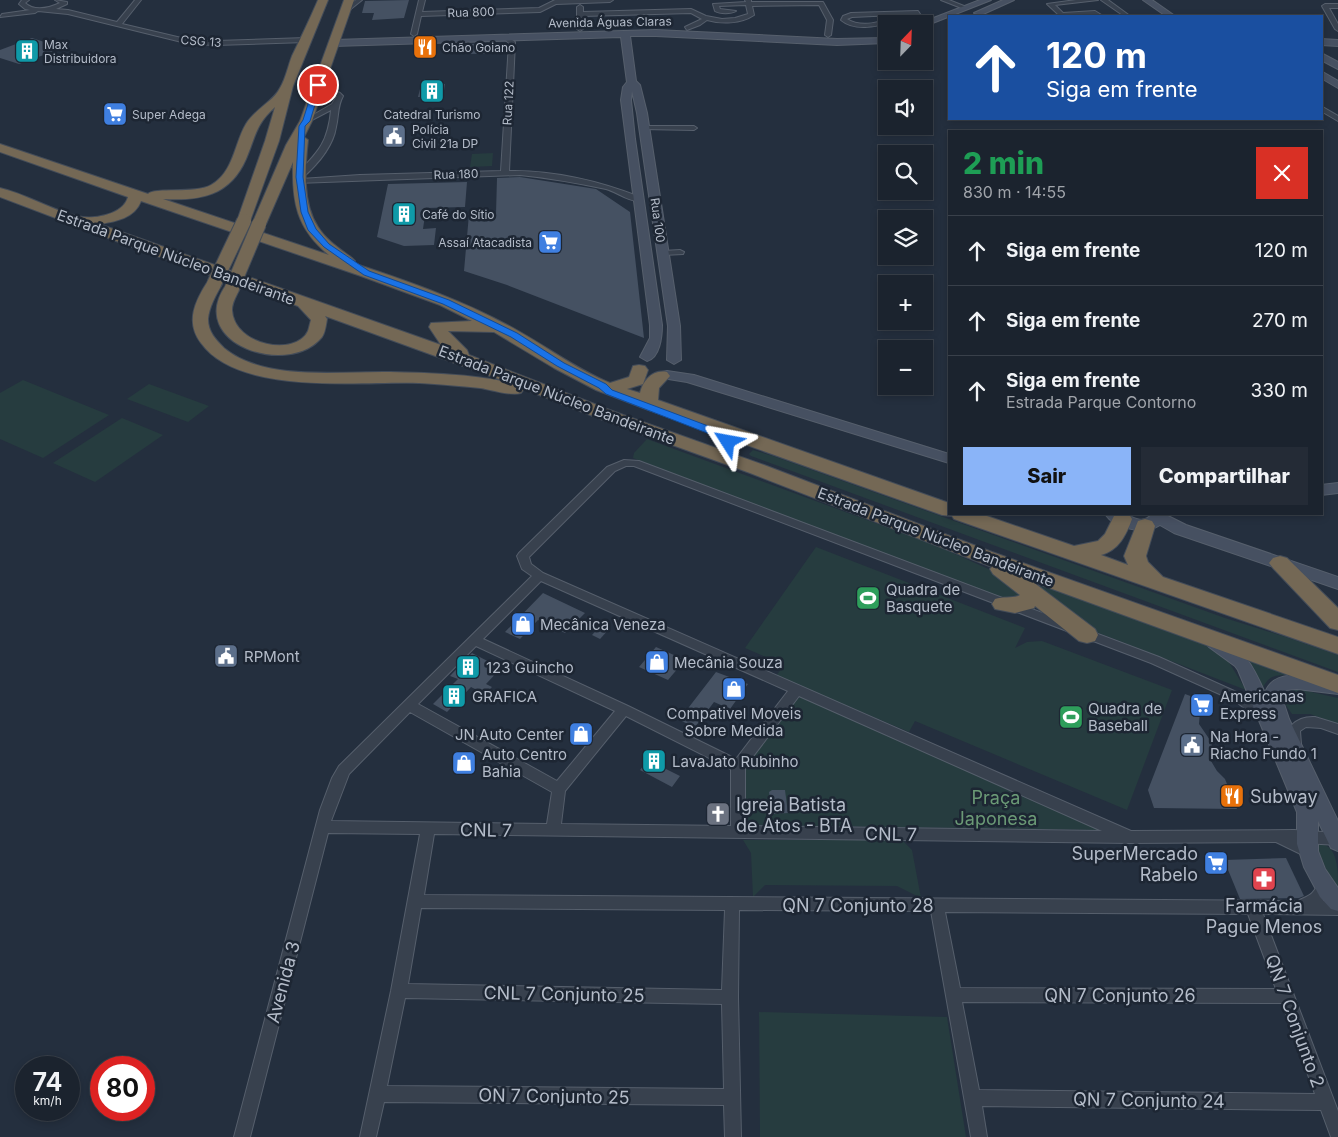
<!DOCTYPE html>
<html lang="pt">
<meta charset="utf-8">
<style>
body{margin:0;font-family:Inter,sans-serif;background:#242b36;color:#f1f3f6;height:100vh;display:flex;flex-direction:column;font-size:19px;white-space:nowrap}
*{box-sizing:border-box;margin:0}
p{font-size:16px;color:#a0a4aa}
.icon{flex:none;width:28px;height:28px;fill:none;stroke:currentColor;stroke-width:2;stroke-linecap:round;stroke-linejoin:round}
.map{position:relative;flex:1;overflow:hidden}
.panel{position:absolute;left:948px;top:130px;width:375px;height:385px;display:flex;flex-direction:column;background:#1b232e;border-radius:0px;box-shadow:0 2px 8px #0003,0 0 0 1px #39404a}
.panel>*{flex:none}
.guide{position:absolute;left:948px;top:15px;width:375px;height:105px;border-radius:0px;box-shadow:0 2px 8px #0003,0 0 0 1px #39404a;background:#1a4fa0;color:#fff;overflow:hidden}
.needle{width:32px;rotate:23deg}
.controls{position:absolute;left:878px;top:15px;display:grid;gap:10px}
.controls a{display:grid;place-items:center;width:55px;height:55px;border-radius:0px;background:#1b232e;box-shadow:0 2px 8px #0003,0 0 0 1px #39404a;font-size:25px}
.speed{position:absolute;left:15px;top:1056px;display:flex;gap:10px;font-size:25px;font-weight:700;text-align:center}
.speed>*{display:grid;place-content:center;width:65px;height:65px;border-radius:50%;background:#1b232e;box-shadow:0 2px 8px #0003,0 0 0 1px #39404a;line-height:1}
.speed small{font-size:12px;font-weight:400}
.speed .limit{border:8px solid #d22;background:#fff;color:#111}
.pin{position:absolute;display:grid;place-items:center;width:42px;height:42px;color:#fff;margin:-21px;border:2px solid #fff;border-radius:50%;box-shadow:0 1px 5px #0007}
.me{position:absolute;width:55px;margin:-28px;rotate:304deg;stroke-linejoin:round;filter:drop-shadow(0 0 4px #0008)}
.turn{display:flex;align-items:center;gap:18px;height:105px;padding:0 15px;font-size:22px}
.turn .icon{width:65px;height:65px;stroke-width:2.5}
.turn b{display:block;font-size:35px;line-height:42px}
.round{display:grid;place-items:center;flex:none;width:52px;height:52px;border-radius:0px;background:#242b36}
.summary{display:flex;align-items:center;justify-content:space-between;height:85px;padding:0 15px}
h1{font-size:30px;font-weight:800;line-height:38px;color:#1e9e55}
.action{display:flex;gap:10px;margin-top:auto;padding:10px 15px}
.action a{flex:1;height:58px;border-radius:0px;background:#8ab4f8;color:#111;font-size:20px;font-weight:800;line-height:58px;text-align:center}
.action a+a{background:#242b36;color:#f1f3f6}
ul{padding:0;list-style:none}
li{display:flex;align-items:center;gap:15px;height:70px;padding:0 15px;border-top:1px solid #39404a}
li div{flex:1}
li b{display:block;font-size:19px}
li em{font-style:normal}
.map>svg:first-child{display:block}
.green{fill:#263c3f}
.building{fill:#455162}
.lines{fill:none;stroke-linecap:round;stroke-linejoin:round}
.street-casing{stroke:#565f6c;stroke-width:2}
.secondary-casing{stroke:#565f6c;stroke-width:2}
.highway-casing{stroke:#434c59;stroke-width:2}
.street{fill:#38414e;fill-rule:evenodd}
.secondary{fill:#465061;fill-rule:evenodd}
.highway{fill:#746855;fill-rule:evenodd}
.highway-bridge-casing{stroke:#434c59;stroke-width:16;stroke-linecap:butt}
.highway-bridge{stroke:#746855;stroke-width:14}
.route{fill:#1a73e8;stroke:#114b97}
.labels{text-anchor:middle;dominant-baseline:central;stroke-width:5;stroke-linejoin:round;paint-order:stroke}
.far-street-label{font-size:12px;fill:#b4bcc9;stroke:#1d2633}
.far-poi-label{font-size:12px;fill:#b4bcc9;stroke:#1d2633;text-anchor:start}
.street-label{font-size:15px;fill:#b4bcc9;stroke:#1d2633}
.poi-label{font-size:15px;fill:#b4bcc9;stroke:#1d2633;text-anchor:start}
.near-poi-label{font-size:18px;fill:#b4bcc9;stroke:#1d2633;text-anchor:start}
.near-park-label{font-size:18px;fill:#6b9a76;stroke:#1d2633}
.near-street-label{font-size:18px;fill:#b4bcc9;stroke:#1d2633}
</style>
<div class="map">
<svg width="1338" height="1137" viewBox="0 0 1338 1137">
<rect width="100%" height="100%" fill="#242f3e"/>
<g class="green">
<polygon points="493,153 492,166 470,167 472,154"/>
<polygon points="23,380 109,415 43,458 0,439 0,393"/>
<polygon points="149,384 209,406 188,422 127,399"/>
<polygon points="122,418 163,435 95,482 53,463"/>
<polygon points="647,439 935,545 995,572 1026,597 1008,600 999,597 633,458 634,453"/>
<polygon points="753,450 773,456 1225,618 1286,637 1338,655 1338,672 751,456 749,454"/>
<polygon points="816,547 1025,628 1015,648 1027,642 1042,641 1172,690 1127,810 915,721 909,732 776,676 784,665 745,648"/>
<polygon points="1017,574 1210,647 1227,659 1246,690 1096,632"/>
<path d="M 1241,656 L 1290,675 C 1275,675 1268,675 1262,690 Z"/>
<polygon points="1298,689 1338,698 1338,724 1310,714 1292,714 1281,698 1289,691"/>
<polygon points="801,697 808,699 1099,830 749,825 741,811 746,765 795,700"/>
<polygon points="743,840 902,840 912,850 921,898 897,886 765,885 753,897 751,853"/>
<path d="M 1320,844 C 1338,845 1338,871 1338,887 L 1331,880 L 1318,852 L 1317,847 Z"/>
<polygon points="759,1012 947,1017 966,1137 760,1137"/>
</g>
<g class="building">
<polygon points="409,0 404,18 372,20 374,13 362,13 365,1"/>
<polygon points="32,38 63,48 19,64 0,58 0,50"/>
<polygon points="503,43 503,53 467,54 469,44"/>
<polygon points="417,45 434,45 432,55 415,55"/>
<polygon points="445,84 443,97 418,97 421,85"/>
<polygon points="520,177 596,189 630,212 644,338 507,285 464,271 469,214 496,214 497,178"/>
<polygon points="467,182 465,207 426,208 423,229 436,228 434,245 404,246 377,237 388,184"/>
<polygon points="543,593 585,613 565,633 538,620 520,639 505,632"/>
<polygon points="602,624 610,628 600,639 592,635"/>
<polygon points="656,647 685,660 668,680 639,667"/>
<polygon points="472,653 501,668 486,684 492,687 485,694 471,687 447,712 433,704 458,679 450,676"/>
<polygon points="716,672 748,684 730,709 714,702 695,727 679,720"/>
<polygon points="1185,694 1204,701 1203,711 1200,711 1199,724 1212,743 1211,761 1217,771 1225,779 1237,809 1154,808 1148,790"/>
<polygon points="655,751 665,756 658,765 680,776 672,787 640,770"/>
<polygon points="772,790 785,790 788,813 772,814 769,792"/>
<polygon points="1286,858 1304,896 1299,898 1240,899 1224,860"/>
</g>
<g class="lines">
<defs>
<g id="street">
<path d="M 22,0 L 29,0 L 25,3 C 35,12 49,8 60,3 L 55,0 L 67,2 L 67,4 L 56,9 L 68,10 L 117,22 L 135,0 L 141,0 L 122,24 L 190,40 L 216,41 L 306,38 L 309,40 L 306,42 L 216,45 L 190,44 L 68,14 L 38,11 L 35,13 L 0,17 L 2,14 L 30,10 L 25,9 L 19,4 Z"/>
<polygon points="356,0 362,0 347,12 343,12 343,10"/>
<polygon points="419,0 425,0 422,12 539,8 555,0 613,0 610,2 556,4 540,12 421,16 417,34 414,36 411,34"/>
<path d="M 745,0 L 751,0 L 751,2 L 823,2 L 833,20 L 831,35 L 828,37 L 825,35 L 827,20 L 819,5 L 752,6 L 754,15 C 741,24 721,24 707,20 L 700,25 L 687,30 L 685,27 L 702,19 L 691,13 L 583,16 L 583,29 L 580,31 L 577,29 L 577,7 L 580,5 L 583,7 L 583,12 L 691,9 L 706,16 L 722,19 L 735,18 L 748,14 L 746,5 L 719,6 L 720,9 L 736,11 C 731,14 720,14 715,11 L 713,4 L 746,2 Z"/>
<polygon points="941,0 949,0 969,8 964,9"/>
<polygon points="1076,0 1098,0 1055,5 1063,13 1095,11 1103,16 1060,16 1047,4"/>
<polygon points="1101,0 1108,0 1130,16 1124,16"/>
<polygon points="1325,4 1338,4 1338,8 1329,8 1338,24 1338,31 1335,29 1322,6"/>
<path d="M 918,11 L 920,14 C 915,15 909,14 904,15 C 900,16 895,20 890,22 C 876,27 854,31 841,20 L 843,16 L 851,13 ZM 895,15 C 882,23 861,28 847,19 L 852,17 Z"/>
<path d="M 505,35 L 515,42 L 509,171 C 552,170 600,181 640,197 L 640,201 C 629,202 617,192 606,189 C 578,183 549,178 520,175 L 297,183 L 296,181 L 299,179 L 295,177 L 296,175 C 318,152 328,143 331,110 L 308,122 L 303,121 L 332,104 L 337,96 L 316,86 L 316,84 L 318,83 L 340,93 L 343,96 C 337,107 339,115 336,127 C 333,147 316,166 301,179 L 360,175 L 501,171 L 509,43 L 502,37 Z"/>
<polygon points="1321,106 1338,116 1338,121 1321,111"/>
<polygon points="645,126 694,126 697,128 694,130 643,129 642,128"/>
<polygon points="680,250 684,252 683,254 663,255 659,253 663,251"/>
<path d="M 624,460 L 639,461 L 1159,657 L 1243,695 L 1269,713 L 1270,716 L 1269,719 L 1264,721 L 1259,719 L 1235,701 L 1151,663 L 634,466 L 626,466 L 615,471 L 529,557 L 531,564 L 543,573 L 1131,831 L 1294,830 L 1337,833 L 1338,845 L 1304,843 L 1314,848 L 1316,852 L 1314,856 L 1309,858 L 1276,842 L 1130,843 L 434,834 L 424,895 L 1298,901 C 1303,898 1310,896 1313,892 C 1319,886 1319,879 1329,883 L 1331,887 L 1323,901 L 1338,901 L 1338,915 L 1263,914 L 1338,1111 L 1338,1137 L 1331,1137 L 1321,1110 L 982,1106 L 987,1137 L 971,1137 L 931,911 L 739,910 L 738,997 L 741,1137 L 725,1137 L 724,1105 L 384,1102 L 376,1137 L 360,1137 L 391,991 L 420,834 L 328,833 L 250,1137 L 234,1137 L 320,810 L 332,778 L 339,766 L 532,576 L 522,569 L 517,556 L 519,553 L 607,467 ZM 541,581 L 788,691 L 736,759 L 628,706 L 483,639 ZM 476,646 L 615,711 L 557,781 L 418,704 ZM 799,696 L 1102,831 L 745,826 L 745,767 ZM 410,712 L 552,792 L 547,824 L 331,821 L 349,774 ZM 626,716 L 731,769 L 731,826 L 561,824 L 565,791 ZM 421,908 L 725,910 L 722,990 L 408,984 ZM 945,912 L 1248,914 L 1276,989 L 960,988 ZM 405,998 L 722,1004 L 724,1089 L 387,1086 ZM 962,1002 L 1282,1003 L 1315,1094 L 979,1090 Z"/>
<path d="M 1315,717 L 1338,724 L 1338,734 L 1321,728 L 1306,727 L 1300,731 L 1301,744 L 1299,748 L 1294,749 L 1289,748 C 1280,729 1297,716 1315,717 Z"/>
</g>
<g id="secondary">
<polygon points="980,0 991,0 925,26 924,24 918,24"/>
<polygon points="1003,0 1014,0 981,15 974,13"/>
<polygon points="1143,0 1152,0 1175,16 1166,16"/>
<path d="M 656,30 L 837,39 L 886,38 L 886,43 L 837,45 L 656,36 L 630,36 L 636,81 L 640,85 L 647,113 L 680,326 L 681,360 L 674,364 L 667,360 L 668,326 L 637,113 L 632,91 L 631,100 L 635,139 L 662,325 C 662,336 660,358 647,361 L 640,357 L 650,338 L 650,325 L 621,100 L 623,87 L 627,82 L 621,37 L 334,46 L 330,43 L 334,40 Z"/>
<polygon points="1321,39 1338,40 1338,46 1321,45"/>
<polygon points="1321,53 1338,62 1338,69 1321,60"/>
<polygon points="1321,71 1338,81 1338,88 1321,78"/>
<polygon points="667,371 694,375 949,454 949,463 687,382 662,378 660,375 662,372"/>
<polygon points="1338,483 1338,493 1321,495 1321,485"/>
<path d="M 1105,514 C 1110,514 1117,513 1122,514 C 1134,516 1142,526 1152,514 L 1164,514 L 1186,525 L 1338,577 L 1338,589 L 1174,533 L 1160,525 C 1145,535 1115,529 1105,514 Z"/>
<path d="M 1215,637 C 1244,646 1254,668 1265,693 C 1274,665 1316,678 1338,680 L 1338,694 L 1297,689 L 1286,690 L 1282,698 L 1289,719 L 1338,821 L 1338,851 L 1331,848 L 1318,821 L 1318,851 L 1325,869 L 1338,888 L 1338,911 L 1331,909 L 1320,897 L 1304,867 L 1297,844 L 1297,812 L 1238,670 L 1235,666 L 1209,647 L 1206,643 L 1209,639 Z"/>
</g>
<g id="highway">
<path d="M 318,0 L 328,0 L 293,86 L 279,141 L 249,224 L 239,224 L 237,221 L 265,141 L 275,107 C 255,125 256,136 246,159 C 230,196 200,201 163,199 L 329,255 C 296,228 292,202 293,162 L 266,224 L 264,227 L 254,227 L 252,224 L 286,145 L 300,121 L 344,0 L 354,0 L 312,121 L 304,137 L 308,140 C 305,167 302,203 318,227 C 326,240 340,249 352,258 L 355,261 L 353,263 C 410,282 468,302 520,332 C 550,349 578,370 610,383 L 629,377 L 633,366 L 639,365 L 645,366 L 648,370 L 643,384 L 627,389 L 640,393 C 643,380 653,369 667,372 L 670,376 L 659,388 L 658,400 L 949,503 L 949,514 L 981,514 L 1074,546 L 1098,541 L 1105,534 L 1115,514 L 1129,514 L 1132,519 C 1126,535 1119,550 1101,555 L 1128,565 L 1124,556 L 1138,521 L 1145,519 L 1152,521 L 1155,526 L 1146,556 L 1148,562 L 1163,577 L 1338,637 L 1338,654 L 954,519 L 952,516 L 942,515 L 643,408 L 596,390 L 554,368 L 494,332 L 448,331 L 467,350 L 469,355 L 615,412 L 764,465 L 992,552 L 1338,675 L 1338,693 L 1033,582 L 1095,629 L 1098,635 L 1095,641 L 1087,643 L 1079,641 L 1035,606 L 1034,608 L 1015,613 L 995,609 L 992,604 L 995,599 C 1003,596 1014,599 1020,595 L 993,574 L 990,569 L 992,567 L 750,473 L 603,420 L 524,389 L 521,393 C 509,396 493,390 480,388 C 460,386 440,384 419,383 C 360,381 239,396 201,343 C 185,322 195,301 208,281 L 220,281 L 222,284 C 216,295 209,307 208,319 C 208,332 216,340 224,348 C 265,382 340,371 390,372 C 429,373 469,374 507,382 L 325,316 L 327,319 C 326,325 325,333 322,337 C 289,378 185,344 226,285 L 237,285 L 132,247 L 0,197 L 0,188 C 26,194 51,210 77,216 C 93,220 123,215 128,197 L 0,152 L 0,144 L 148,194 C 154,187 195,194 211,185 C 234,172 234,144 246,124 C 255,109 274,101 280,88 C 286,78 288,66 292,56 C 301,37 310,19 318,0 ZM 141,201 L 361,276 L 440,305 L 472,321 L 431,323 L 429,327 L 441,345 L 99,224 C 115,222 135,218 141,201 ZM 238,285 L 298,306 L 311,320 C 310,323 309,328 308,331 C 296,357 234,346 232,310 C 232,302 237,295 240,288 Z"/>
<polygon points="1280,556 1287,558 1338,608 1338,630 1330,628 1273,568 1269,563 1273,558"/>
</g>
</defs>
<use href="#street" class="street-casing"/>
<use href="#secondary" class="secondary-casing"/>
<use href="#highway" class="highway-casing"/>
<use href="#street" class="street"/>
<use href="#secondary" class="secondary"/>
<use href="#highway" class="highway"/>
<defs>
<g id="highway-bridge">
<polyline points="214,284 244,221"/>
<polyline points="232,288 259,224"/>
</g>
</defs>
<use href="#highway-bridge" class="highway-bridge-casing"/>
<use href="#highway-bridge" class="highway-bridge"/>
</g>
<polygon class="route" points="318,83 321,85 310,121 305,126 303,177 308,212 316,229 329,244 369,271 449,300 517,333 564,363 606,384 612,390 727,433 732,438 731,445 724,445 720,438 606,394 599,388 557,366 511,337 443,304 364,275 324,247 308,230 301,212 296,177 299,126 303,120 314,85"/>
<defs>
<symbol id="restaurant-square" viewBox="-11 -11 22 22"><rect x="-9" y="-9" width="18" height="18" rx="4" fill="#e8710a" stroke="#1d2633"/><path d="M-5-6h1v4h1v-4h1v4h1v-4h1v5L-1.5 .5V6h-2V.5L-5-1ZM5-6V6H3V1.5H1.5Q1.5-4 5-6Z" fill="#fff"/></symbol>
<symbol id="building-square" viewBox="-11 -11 22 22"><rect x="-9" y="-9" width="18" height="18" rx="4" fill="#0f9aa8" stroke="#1d2633"/><path d="M-4-6H4V6H1V3H-1V6H-4ZM-2.5-4.3h1.7v1.8h-1.7ZM.8-4.3h1.7v1.8H.8ZM-2.5-1h1.7V.8h-1.7ZM.8-1h1.7V.8H.8Z" fill="#fff"/></symbol>
<symbol id="supermarket-square" viewBox="-11 -11 22 22"><rect x="-9" y="-9" width="18" height="18" rx="4" fill="#3f7fe0" stroke="#1d2633"/><path d="M-6-5.5h2.5l.6 2H6L4.5 2H-2.5L-4.4-4H-6ZM-1.5 3.2a1.3 1.3 0 1 0 .1 0ZM3 3.2a1.3 1.3 0 1 0 .1 0Z" fill="#fff"/></symbol>
<symbol id="civic-square" viewBox="-11 -11 22 22"><rect x="-9" y="-9" width="18" height="18" rx="4" fill="#5c6f8a" stroke="#1d2633"/><path d="M-.6-6.5H3V-4.5H.6V-3L4-1V1h2V6H-6V1h2V-1L-.6-3ZM-1.2 2.5V6h2.4V2.5Z" fill="#fff"/></symbol>
<symbol id="stadium-square" viewBox="-11 -11 22 22"><rect x="-9" y="-9" width="18" height="18" rx="4" fill="#2e9e5b" stroke="#1d2633"/><path d="M0-5a6.5 5 0 1 0 0 10a6.5 5 0 1 0 0-10ZM-3.5-1.8h7v3.6h-7Z" fill="#fff"/></symbol>
<symbol id="shop-square" viewBox="-11 -11 22 22"><rect x="-9" y="-9" width="18" height="18" rx="4" fill="#3f7fe0" stroke="#1d2633"/><path d="M-5-2.5h2.3a2.7 3.5 0 0 1 5.4 0H5L5.5 6h-11ZM-1.5-2.5h3a1.5 2.3 0 0 0-3 0Z" fill="#fff"/></symbol>
<symbol id="church-square" viewBox="-11 -11 22 22"><rect x="-9" y="-9" width="18" height="18" rx="4" fill="#6b7280" stroke="#1d2633"/><path d="M-1.2-6h2.4v3.5h3.3v2.4h-3.3V6h-2.4V-.1h-3.3v-2.4h3.3Z" fill="#fff"/></symbol>
<symbol id="pharmacy-square" viewBox="-11 -11 22 22"><rect x="-9" y="-9" width="18" height="18" rx="4" fill="#e0444e" stroke="#1d2633"/><path d="M-2-6h4v4h4v4h-4v4h-4v-4h-4v-4h4Z" fill="#fff"/></symbol>
</defs>
<g fill-rule="evenodd">
<use href="#restaurant-square" x="411" y="33" width="28" height="28"/>
<use href="#building-square" x="13" y="37" width="28" height="28"/>
<use href="#building-square" x="418" y="77" width="28" height="28"/>
<use href="#supermarket-square" x="101" y="100" width="28" height="28"/>
<use href="#civic-square" x="380" y="122" width="28" height="28"/>
<use href="#building-square" x="390" y="200" width="28" height="28"/>
<use href="#supermarket-square" x="536" y="228" width="28" height="28"/>
<use href="#stadium-square" x="854" y="584" width="28" height="28"/>
<use href="#shop-square" x="509" y="610" width="28" height="28"/>
<use href="#civic-square" x="212" y="642" width="28" height="28"/>
<use href="#shop-square" x="643" y="648" width="28" height="28"/>
<use href="#building-square" x="454" y="653" width="28" height="28"/>
<use href="#shop-square" x="720" y="675" width="28" height="28"/>
<use href="#building-square" x="440" y="682" width="28" height="28"/>
<use href="#supermarket-square" x="1188" y="691" width="28" height="28"/>
<use href="#stadium-square" x="1057" y="703" width="28" height="28"/>
<use href="#shop-square" x="567" y="720" width="28" height="28"/>
<use href="#civic-square" x="1178" y="731" width="28" height="28"/>
<use href="#building-square" x="640" y="747" width="28" height="28"/>
<use href="#shop-square" x="450" y="749" width="28" height="28"/>
<use href="#restaurant-square" x="1218" y="782" width="28" height="28"/>
<use href="#church-square" x="704" y="800" width="28" height="28"/>
<use href="#supermarket-square" x="1202" y="849" width="28" height="28"/>
<use href="#pharmacy-square" x="1250" y="865" width="28" height="28"/>
</g>
<g class="labels">
<g class="far-street-label">
<text transform="translate(471 12) rotate(-2)">Rua 800</text>
<text transform="translate(610 22) rotate(-1)">Avenida Águas Claras</text>
<text transform="translate(201 41) rotate(4)">CSG 13</text>
<text transform="translate(508 103) rotate(-87)">Rua 122</text>
<text transform="translate(456 174) rotate(-2)">Rua 180</text>
<text transform="translate(658 220) rotate(82)">Rua 100</text>
</g>
<g class="far-poi-label">
<text x="44" y="44">Max<tspan x="44" dy="14">Distribuidora</tspan></text>
<text x="442" y="47">Chão Goiano</text>
<text x="132" y="114">Super Adega</text>
<text x="432" y="114" text-anchor="middle">Catedral Turismo</text>
<text x="412" y="129">Polícia<tspan x="412" dy="14">Civil 21a DP</tspan></text>
<text x="422" y="214">Café do Sítio</text>
<text x="532" y="242" text-anchor="end">Assaí Atacadista</text>
</g>
<g class="street-label">
<text transform="translate(176 257) rotate(20)">Estrada Parque Núcleo Bandeirante</text>
<text transform="translate(557 395) rotate(21)">Estrada Parque Núcleo Bandeirante</text>
<text transform="translate(936 537) rotate(21)">Estrada Parque Núcleo Bandeirante</text>
</g>
<g class="poi-label">
<text x="886" y="589">Quadra de<tspan x="886" dy="17">Basquete</tspan></text>
<text x="540" y="624">Mecânica Veneza</text>
<text x="244" y="656">RPMont</text>
<text x="674" y="662">Mecânia Souza</text>
<text x="486" y="667">123 Guincho</text>
<text x="472" y="696">GRAFICA</text>
<text x="1220" y="696">Americanas<tspan x="1220" dy="17">Express</tspan></text>
<text x="1088" y="708">Quadra de<tspan x="1088" dy="17">Baseball</tspan></text>
<text x="734" y="713" text-anchor="middle">Compativel Moveis<tspan x="734" dy="17">Sobre Medida</tspan></text>
<text x="564" y="734" text-anchor="end">JN Auto Center</text>
<text x="1210" y="736">Na Hora -<tspan x="1210" dy="17">Riacho Fundo 1</tspan></text>
<text x="482" y="754">Auto Centro<tspan x="482" dy="17">Bahia</tspan></text>
<text x="672" y="761">LavaJato Rubinho</text>
</g>
<g class="near-poi-label">
<text x="1250" y="796">Subway</text>
<text x="736" y="804">Igreja Batista<tspan x="736" dy="21">de Atos - BTA</tspan></text>
<text x="1198" y="853" text-anchor="end">SuperMercado<tspan x="1198" dy="21">Rabelo</tspan></text>
<text x="1264" y="905" text-anchor="middle">Farmácia<tspan x="1264" dy="21">Pague Menos</tspan></text>
</g>
<g class="near-park-label">
<text x="996" y="797">Praça<tspan x="996" dy="21">Japonesa</tspan></text>
</g>
<g class="near-street-label">
<text transform="translate(486 830) rotate(1)">CNL 7</text>
<text transform="translate(891 834) rotate(1)">CNL 7</text>
<text x="858" y="905">QN 7 Conjunto 28</text>
<text transform="translate(283 982) rotate(-75)">Avenida 3</text>
<text transform="translate(564 994) rotate(1)">CNL 7 Conjunto 25</text>
<text x="1120" y="995">QN 7 Conjunto 26</text>
<text transform="translate(1295 1021) rotate(70)">QN 7 Conjunto 2</text>
<text transform="translate(554 1096) rotate(1)">ON 7 Conjunto 25</text>
<text transform="translate(1149 1100) rotate(1)">QN 7 Conjunto 24</text>
</g>
</g>
</svg>
<div class="controls">
<a><svg class="needle" viewBox="-14 -14 28 28"><path d="M0-13l5 13h-10z" fill="#e53935"/><path d="M0 13l5-13h-10z" fill="#a0a4aa"/></svg></a>
<a><svg class="icon" aria-label="sound" viewBox="0 0 24 24"><path d="M4 9h4l5-4v14l-5-4H4zM17 9q2 3 0 6"/></svg></a>
<a><svg class="icon" aria-label="search" viewBox="0 0 24 24"><circle cx="10" cy="10" r="6"/><path d="M15 15l6 6"/></svg></a>
<a><svg class="icon" aria-label="layers" viewBox="0 0 24 24"><path d="M12 4l9 5-9 5-9-5zM3 14l9 5 9-5"/></svg></a>
<a>+</a>
<a>−</a>
</div>
<div class="speed"><div>74<small>km/h</small></div><div class="limit">80</div></div>
<div class="pin" style="left:318px;top:85px;background:#d93025"><svg class="icon" aria-label="arrive" viewBox="0 0 24 24"><path d="M6 21V4h12l-3 4 3 4H6"/></svg></div>
<svg class="me" style="left:728px;top:442px" viewBox="-20 -20 40 40"><path d="M0-17L14 15 0 8-14 15z" fill="#1a73e8" stroke="#fff" stroke-width="4"/></svg>
<div class="guide">
<div class="turn"><svg class="icon" aria-label="ahead" viewBox="0 0 24 24"><path d="M12 20V5M6 11l6-6 6 6"/></svg><div><b>120 m</b>Siga em frente</div></div>
</div>
<section class="panel">
<div class="summary"><div><h1>2 min</h1><p>830 m · 14:55</p></div><a class="round" style="background:#d93025;color:#fff"><svg class="icon" aria-label="close" viewBox="0 0 24 24"><path d="M6 6l12 12M18 6L6 18"/></svg></a></div>
<ul>
<li><svg class="icon" aria-label="ahead" viewBox="0 0 24 24"><path d="M12 20V5M6 11l6-6 6 6"/></svg><div><b>Siga em frente</b></div><em>120 m</em></li>
<li><svg class="icon" aria-label="ahead" viewBox="0 0 24 24"><path d="M12 20V5M6 11l6-6 6 6"/></svg><div><b>Siga em frente</b></div><em>270 m</em></li>
<li><svg class="icon" aria-label="ahead" viewBox="0 0 24 24"><path d="M12 20V5M6 11l6-6 6 6"/></svg><div><b>Siga em frente</b><p>Estrada Parque Contorno</p></div><em>330 m</em></li>
</ul>
<div class="action"><a>Sair</a><a>Compartilhar</a></div>
</section>
</div>
